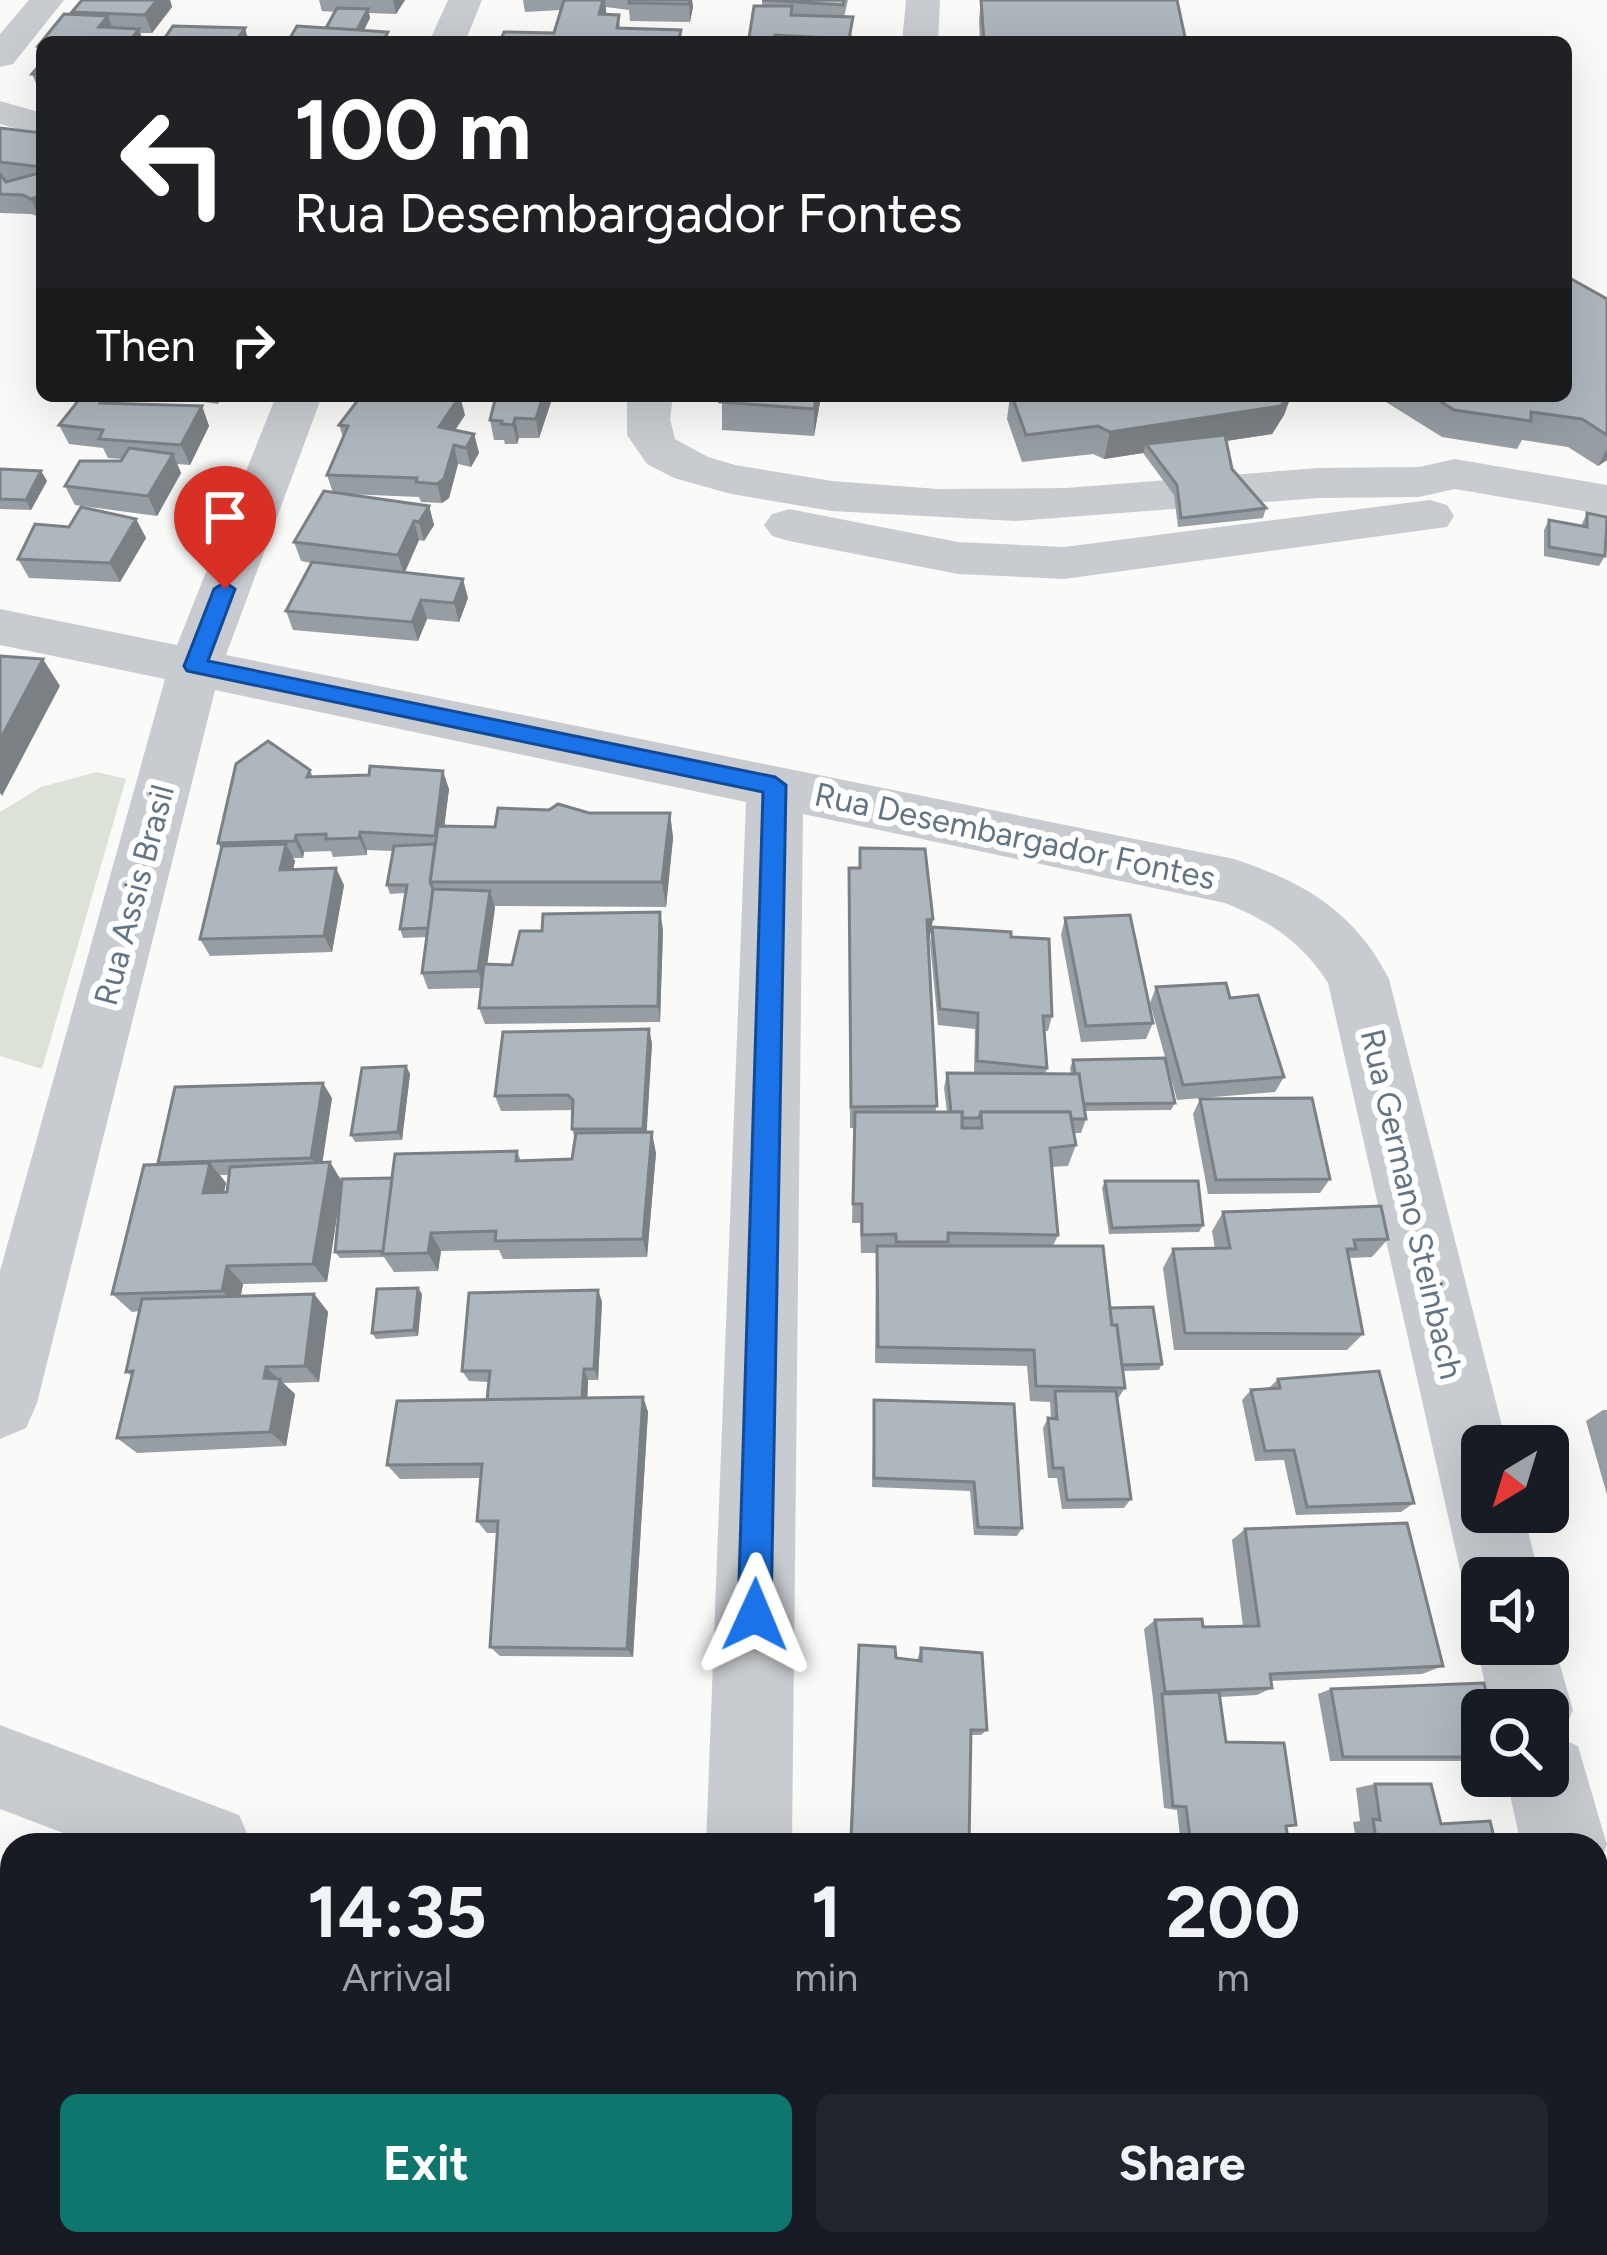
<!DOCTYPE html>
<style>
body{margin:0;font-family:Figtree,sans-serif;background:#20242c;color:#f1f3f6;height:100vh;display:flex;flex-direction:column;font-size:45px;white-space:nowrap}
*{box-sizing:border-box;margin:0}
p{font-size:39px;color:#9ea1a6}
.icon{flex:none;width:66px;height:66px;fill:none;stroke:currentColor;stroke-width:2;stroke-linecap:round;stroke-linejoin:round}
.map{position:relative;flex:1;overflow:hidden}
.details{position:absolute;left:0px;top:1833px;width:1608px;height:423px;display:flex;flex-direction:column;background:#171b24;border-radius:36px 36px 0 0;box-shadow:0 12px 48px #0002}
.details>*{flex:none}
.guide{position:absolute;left:36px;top:36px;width:1536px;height:366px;border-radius:18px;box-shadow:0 12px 48px #0002;background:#202124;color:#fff;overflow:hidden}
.needle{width:78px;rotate:218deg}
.fabs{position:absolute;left:1461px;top:1425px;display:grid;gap:24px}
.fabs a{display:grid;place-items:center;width:108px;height:108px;border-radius:18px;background:#171b24;box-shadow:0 12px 48px #0002;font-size:60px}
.pin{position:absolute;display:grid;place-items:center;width:102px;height:102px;color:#fff;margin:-123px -51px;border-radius:50% 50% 50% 0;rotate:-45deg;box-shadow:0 0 12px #0007}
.pin .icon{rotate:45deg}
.me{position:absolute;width:132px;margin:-66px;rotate:1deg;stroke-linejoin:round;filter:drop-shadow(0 0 9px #0008)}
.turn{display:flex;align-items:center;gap:42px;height:252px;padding:0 60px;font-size:54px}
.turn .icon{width:156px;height:156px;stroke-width:2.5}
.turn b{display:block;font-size:84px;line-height:102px}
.then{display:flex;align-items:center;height:114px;padding:0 60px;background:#0003;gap:24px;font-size:45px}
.eta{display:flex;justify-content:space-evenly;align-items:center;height:204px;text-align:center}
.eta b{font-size:72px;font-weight:700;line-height:84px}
.cta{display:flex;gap:24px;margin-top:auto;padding:24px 60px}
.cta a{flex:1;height:138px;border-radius:18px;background:#0f766e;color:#fff;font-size:48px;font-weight:700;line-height:138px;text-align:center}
.cta a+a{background:#20242c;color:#f1f3f6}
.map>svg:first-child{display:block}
.green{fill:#dce2d8}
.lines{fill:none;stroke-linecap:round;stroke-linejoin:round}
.minor{fill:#c8ccd0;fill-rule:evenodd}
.wall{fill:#969da3;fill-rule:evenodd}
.shaded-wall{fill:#7a8084}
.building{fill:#aeb7bd;stroke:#7a8084;stroke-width:3}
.route{fill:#1a73e8;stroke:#114b97;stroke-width:3}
.labels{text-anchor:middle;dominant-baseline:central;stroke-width:12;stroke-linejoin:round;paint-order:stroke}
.street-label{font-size:33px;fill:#637585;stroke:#fff}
</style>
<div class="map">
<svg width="1607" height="2255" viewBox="0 0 1607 2255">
<rect width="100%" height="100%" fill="#fafaf8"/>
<polygon class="green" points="97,772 126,779 42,1069 0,1056 0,812 41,787"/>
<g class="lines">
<g class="minor">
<polygon points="29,0 64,0 13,64 0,67 0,34"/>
<polygon points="448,0 482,0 465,42 429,42"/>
<polygon points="906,0 940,0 938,42 902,42"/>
<polygon points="0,101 42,113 42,136 0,124"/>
<path d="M 276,396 L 322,396 L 226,655 L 1234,859 C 1304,882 1355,912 1389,979 L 1507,1446 L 1482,1446 L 1482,1512 L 1523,1512 L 1540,1578 L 1482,1578 L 1482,1609 L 1473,1606 L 1462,1578 L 1328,983 C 1303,943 1268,920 1225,903 L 803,814 L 792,1845 L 706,1845 L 746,802 L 215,690 L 37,1403 L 26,1428 L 0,1439 L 0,1271 L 165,679 L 0,645 L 0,609 L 177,645 Z"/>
<polygon points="627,396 673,396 670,419 675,439 708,457 735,465 832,481 938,489 1066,488 1318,468 1419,467 1455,459 1607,485 1607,515 1455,489 1419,497 1318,498 1015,521 832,511 731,494 674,478 647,464 627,435"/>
<polygon points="1430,500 1447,505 1454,516 1447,527 1064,579 958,574 789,541 772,536 764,525 772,514 789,509 958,542 1064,547"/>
<polygon points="1548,1624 1573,1710 1561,1739 1578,1746 1607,1845 1596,1872 1596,1845 1521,1845 1506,1776 1548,1776 1548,1710 1491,1710 1476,1644 1482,1629 1482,1644 1548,1644"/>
<polygon points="0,1725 239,1815 252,1845 95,1845 0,1809"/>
<polygon points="1596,1935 1607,1940 1607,2072 1596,2067"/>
<polygon points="1221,2244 1343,2244 1348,2255 1226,2255"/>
</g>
</g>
<g class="wall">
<polygon points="82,0 170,0 172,7 152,33 140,33 143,42 42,42 42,55 38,46 64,14 73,14 72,12"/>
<polygon points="319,0 405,0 396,14 369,13 370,18 364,30 390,42 292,42 290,38 326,28 335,12 322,11"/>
<polygon points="523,0 692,0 693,7 690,22 630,21 629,10 606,7 606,15 619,15 620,28 681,30 682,42 500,42 554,33 561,10 525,12"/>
<polygon points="762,0 848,0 844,17 852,36 851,42 749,42 754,6 762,6"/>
<polygon points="981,0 1186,42 980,42 979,21"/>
<polygon points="42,62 42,93 40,93 32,74"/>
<polygon points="0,128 42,133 42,218 31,214 0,213"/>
<polygon points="1607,299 1607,460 1598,466 1568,447 1522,440 1517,449 1442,437 1378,397 1566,396"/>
<polygon points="104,396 107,403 202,406 209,426 190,465 177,464 181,473 157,516 75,505 65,486 122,459 108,458 103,448 69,444 59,425"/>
<polygon points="162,396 223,396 218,404"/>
<polygon points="496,396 553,396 539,438 519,438 517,444 505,444 504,440 494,440 490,420"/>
<polygon points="722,396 821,396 814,436 722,430"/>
<polygon points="1010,396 1291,396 1284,415 1272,434 1226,441 1232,469 1266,508 1263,518 1178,527 1174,495 1143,453 1104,459 1093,454 1022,462 1007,419"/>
<polygon points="465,415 455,430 474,434 479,453 471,467 458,464 449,498 442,503 421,502 419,497 347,494 429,506 434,525 424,541 419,540 405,572 468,598 459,622 427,619 418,641 293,630 286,611 311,563 301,561 294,542 333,493 327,475 343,437 339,425"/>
<polygon points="0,469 41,471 47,481 31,510 0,509"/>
<polygon points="1587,513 1607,517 1607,547 1605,546 1605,556 1599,566 1544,556 1544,530 1549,520 1581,526"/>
<polygon points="136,519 146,538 120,582 29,578 18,559 69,527"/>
<polygon points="310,770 313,777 449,789 444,826 495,827 589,813 670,813 673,838 666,907 495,906 487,964 512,965 663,929 660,1022 485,1024 479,1008 481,988 428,989 422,973 427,937 403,938 400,929 405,893 390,894 387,885 393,851 367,850 367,855 333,857 331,851 304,852 303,858 293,858 295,861 293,870 344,885 332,952 210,956 200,939 221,849 218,843"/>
<polygon points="849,868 859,868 933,919 928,943 936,1112 947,1112 944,1088 947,1073 974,1074 975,1029 938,1025 930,943 932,927 1011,937 1052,1016 1048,1031 1044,1031 1047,1068 1045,1074 1071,1074 1070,1068 1073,1060 1175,1103 1171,1110 1085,1111 1086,1119 1081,1133 1074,1133 1076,1145 1068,1166 1051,1167 1058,1235 1053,1246 1162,1364 1159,1370 1123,1371 1125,1388 1117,1400 1131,1499 1124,1508 1062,1509 1057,1478 1048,1478 1043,1428 1048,1418 1051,1418 1050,1402 1030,1401 1027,1366 875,1363 876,1253 861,1253 860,1223 852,1223 854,1128 850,1128"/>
<polygon points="1065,918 1153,1023 1146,1039 1081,1042 1061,935"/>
<polygon points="1156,987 1284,1077 1275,1092 1177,1100 1150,1003"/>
<path d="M 649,1029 L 652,1044 L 646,1132 L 656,1153 L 647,1257 L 503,1259 L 499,1250 L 441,1251 L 438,1271 L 394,1272 L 384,1257 L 340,1258 L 335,1252 L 341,1189 L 327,1282 L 243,1284 L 241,1296 L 314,1294 L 328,1312 L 319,1382 L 283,1383 L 295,1394 L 286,1446 L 137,1453 L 117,1438 L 132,1376 L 126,1372 L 139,1311 L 132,1312 L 112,1294 L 160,1165 L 158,1163 L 332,1098 L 322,1163 L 330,1162 L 342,1182 L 392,1178 L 517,1151 L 521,1161 L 572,1159 L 575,1139 L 572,1129 L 573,1110 L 501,1111 L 495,1096 ZM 220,1175 L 229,1175 L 227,1192 L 224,1192 L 226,1183 Z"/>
<polygon points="406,1066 410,1074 402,1140 355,1142 351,1135"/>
<polygon points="1200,1099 1330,1179 1320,1193 1208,1194 1193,1114"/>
<polygon points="1105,1181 1203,1225 1199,1232 1109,1234 1102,1188"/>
<polygon points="1223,1212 1388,1239 1372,1257 1349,1258 1363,1334 1347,1350 1174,1350 1163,1268 1173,1249 1215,1249 1212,1231"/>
<polygon points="598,1290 602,1302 598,1380 588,1380 587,1398 643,1397 648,1412 633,1657 500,1656 490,1647 498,1533 487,1533 477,1521 481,1478 400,1479 387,1465 487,1400 489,1382 469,1381 462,1371"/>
<polygon points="422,1294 418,1336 376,1339 372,1333"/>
<polygon points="1278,1379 1414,1503 1401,1512 1296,1515 1284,1460 1255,1461 1242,1400 1251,1390 1269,1388"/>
<polygon points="874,1400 1014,1404 1022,1528 1017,1536 974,1535 970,1491 872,1487"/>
<polygon points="1603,1410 1607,1410 1607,1495 1586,1421"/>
<polygon points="1245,1529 1443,1666 1422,1674 1271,1681 1272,1688 1257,1695 1220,1697 1226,1742 1286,1826 1289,1845 1181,1845 1177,1810 1164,1808 1153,1699 1144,1629 1155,1620 1203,1627 1243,1626 1232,1540"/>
<polygon points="859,1645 896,1658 917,1661 921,1648 987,1730 981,1735 971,1735 969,1845 849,1845"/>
<polygon points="1331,1689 1482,1710 1482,1761 1330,1761 1318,1694"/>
<polygon points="1375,1784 1441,1824 1496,1845 1357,1845 1353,1822 1360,1821 1356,1788"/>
</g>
<g class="shaded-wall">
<polygon points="157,0 170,0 172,7 152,33 145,15"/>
<polygon points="393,0 405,0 396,14"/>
<polygon points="603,0 605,0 607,20 599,14"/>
<polygon points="689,0 692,0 693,7 690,22"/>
<polygon points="368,9 370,18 358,42 355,34"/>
<polygon points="108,16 115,35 99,27"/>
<polygon points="245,28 249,42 235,42"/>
<polygon points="139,29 143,42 129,42"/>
<polygon points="42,195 42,218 40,219 31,199"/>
<polygon points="460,396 465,415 444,447 439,427"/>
<polygon points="543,396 553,396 539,438 536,419"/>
<polygon points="817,396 821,396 814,436 814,409"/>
<polygon points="1291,396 1284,415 1272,434 1152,452 1146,444 1143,453 1104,459 1110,432"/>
<polygon points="202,406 209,426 190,465 181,445"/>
<polygon points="515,418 519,438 517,444 513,425"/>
<polygon points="474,434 479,453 471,467 466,448"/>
<polygon points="454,445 458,464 449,498 442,503 437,484"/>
<polygon points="1607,448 1607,460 1598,466"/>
<polygon points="173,454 181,473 157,516 148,496"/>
<polygon points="41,471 47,481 31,510 26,500"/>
<polygon points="429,506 434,525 424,541 419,522"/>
<polygon points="136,519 146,538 120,582 110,563"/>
<polygon points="414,521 419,540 404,574 398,555"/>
<polygon points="463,579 468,598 459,622 454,603"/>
<polygon points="421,600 427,619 418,641 412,622"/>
<polygon points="43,659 60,686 2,796 0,793 0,740"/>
<polygon points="443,771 449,789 441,853 435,836"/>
<polygon points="670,813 673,838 666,907 662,882"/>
<polygon points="360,832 367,850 367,855 359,838"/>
<polygon points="296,835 304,852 303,858 295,841"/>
<polygon points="286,844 295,861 289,887 280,870"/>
<polygon points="336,868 344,885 332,952 324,936"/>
<polygon points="490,891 495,908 484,988 478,971"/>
<polygon points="660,912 663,929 660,1022 658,1006"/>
<polygon points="933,919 929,943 924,944 927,920"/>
<polygon points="649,1029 652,1044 646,1143 643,1129"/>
<polygon points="406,1066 410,1074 402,1140 398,1132"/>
<polygon points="323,1083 332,1098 321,1172 311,1158"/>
<polygon points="652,1132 656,1153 647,1257 643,1239"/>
<polygon points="330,1162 342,1182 327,1282 313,1264"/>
<polygon points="210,1163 226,1183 219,1213 203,1193"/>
<polygon points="431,1233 441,1251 438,1271 428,1253"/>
<polygon points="227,1266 243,1284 238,1308 222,1291"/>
<polygon points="418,1288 422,1294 418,1336 414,1330"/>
<polygon points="598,1290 602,1302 598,1380 594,1369"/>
<polygon points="314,1294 328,1312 319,1382 305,1366"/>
<polygon points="266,1367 295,1394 286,1446 270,1432 264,1378"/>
<polygon points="584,1369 588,1380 587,1413 582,1403"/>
<polygon points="643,1397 648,1412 633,1657 627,1649"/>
<polygon points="0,2127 12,2132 12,2152 0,2147"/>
<polygon points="181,2244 207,2244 203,2255 184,2255"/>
<polygon points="383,2244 399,2244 398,2255 383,2255"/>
<rect x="641" y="2244" width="7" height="11"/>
</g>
<g class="building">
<polygon points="82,0 157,0 145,15 72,12"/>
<polygon points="564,0 603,0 599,14 619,15 617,28 681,30 678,42 614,40 613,42 500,42 504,32 554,33"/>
<polygon points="629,0 689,0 689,4 629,3"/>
<polygon points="762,0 844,0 843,5"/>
<polygon points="981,0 1177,0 1186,42 984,42"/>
<polygon points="754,6 792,6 791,15 853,17 849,39 775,35 774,39 813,42 767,42 767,39 749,38"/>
<polygon points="337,8 368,9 357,30 326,28"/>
<polygon points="64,14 108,16 99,27 139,29 129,42 42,42 42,46 38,46"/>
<polygon points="173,26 245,28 235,42 162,42"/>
<polygon points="297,26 388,32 383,42 314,42 316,38 290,38"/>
<polygon points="42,62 42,74 32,74"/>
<polygon points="0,128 42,133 42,167 0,162"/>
<polygon points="39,173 42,176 42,188 39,189 42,195 31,199 23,195 0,194 0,174 6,182"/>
<polygon points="1566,276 1607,299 1607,435 1582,419 1531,412 1531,421 1454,410 1432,396 1566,396"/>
<polygon points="82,396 104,396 100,403 202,406 181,445 99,439 103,430 59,425"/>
<polygon points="361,396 460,396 439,427 474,434 466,448 454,445 444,479 437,484 416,482 417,478 327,475 348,426 339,425"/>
<polygon points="496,396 543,396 536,419 515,418 513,425 501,424 502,421 490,420"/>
<polygon points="722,396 817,396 814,409 720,402"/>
<polygon points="1012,396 1288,396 1281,406 1110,432 1098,426 1026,435"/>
<polygon points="1225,435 1232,469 1266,508 1181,518 1177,485 1146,444"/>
<polygon points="129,448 173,454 148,496 65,486 80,461 121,461"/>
<polygon points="0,469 41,471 26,500 0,499"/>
<polygon points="324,491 429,506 419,522 414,521 398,555 294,542"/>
<polygon points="81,507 136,519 110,563 18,559 35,524 69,527"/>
<polygon points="1587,513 1607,517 1605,556 1549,547 1549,520 1587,527"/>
<polygon points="312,562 463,579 454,603 421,600 412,622 286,611"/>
<polygon points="0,656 43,659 0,740"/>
<polygon points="268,741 310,770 307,777 369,775 370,766 443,771 435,836 360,832 359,838 326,839 326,834 296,835 295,841 218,843 236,764"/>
<polygon points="558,804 589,813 670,813 662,882 430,882 438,826 495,827 498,808 549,810"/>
<polygon points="286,844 280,870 336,868 324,936 200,939 222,846"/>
<polygon points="435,844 430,882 433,889 428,928 400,929 407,885 387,885 394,846"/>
<polygon points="860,848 925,849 933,919 927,920 937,1106 851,1107 849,868 860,868"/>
<polygon points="433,889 490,891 478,971 422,973"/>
<polygon points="660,912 658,1006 479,1008 484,964 512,965 520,931 542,931 543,914"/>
<polygon points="1130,915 1153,1023 1086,1026 1065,918"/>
<polygon points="932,927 1011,932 1011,937 1049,939 1052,1016 1043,1016 1047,1068 977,1061 978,1013 940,1009"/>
<polygon points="1226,983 1230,998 1258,995 1284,1077 1183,1085 1156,987"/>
<polygon points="649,1029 643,1129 572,1129 573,1100 568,1095 495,1096 503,1032"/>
<polygon points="1165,1058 1175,1103 1083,1104 1079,1074 1075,1074 1073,1060"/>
<polygon points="406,1066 398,1132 351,1135 362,1068"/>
<polygon points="947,1073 1079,1074 1086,1119 1071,1119 1070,1112 981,1112 979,1118 962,1118 962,1112 951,1112"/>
<polygon points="323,1083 311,1158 158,1163 175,1087"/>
<polygon points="1312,1098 1330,1179 1216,1180 1200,1099"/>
<polygon points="855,1112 962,1112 962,1128 982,1128 981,1112 1070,1112 1076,1145 1050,1148 1058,1235 948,1233 948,1242 896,1242 896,1234 862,1235 862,1204 853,1204"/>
<polygon points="652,1132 643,1239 495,1241 496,1231 431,1233 428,1253 382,1254 395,1154 517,1151 516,1161 572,1159 576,1133"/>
<polygon points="330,1162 313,1264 227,1266 222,1291 112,1294 144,1165 210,1163 203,1193 227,1192 230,1167"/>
<polygon points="392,1178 383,1251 335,1252 342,1179"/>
<polygon points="1105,1181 1198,1181 1203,1225 1112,1228"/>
<polygon points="1381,1206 1388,1239 1354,1240 1356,1249 1347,1249 1363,1334 1185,1333 1173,1249 1230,1248 1223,1212"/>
<polygon points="877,1246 1103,1246 1112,1325 1117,1325 1125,1388 1036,1386 1034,1350 878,1347"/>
<polygon points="418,1288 414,1330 372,1333 377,1289"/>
<polygon points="598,1290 594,1369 584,1369 582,1398 487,1400 490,1371 462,1371 469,1293"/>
<polygon points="314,1294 305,1366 266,1367 264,1378 280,1379 270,1432 117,1438 133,1371 126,1372 142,1299"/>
<polygon points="1153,1307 1162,1364 1122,1365 1117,1325 1112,1325 1110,1308"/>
<polygon points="1379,1371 1414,1503 1307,1507 1294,1450 1265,1451 1251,1390 1280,1388 1278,1379"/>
<polygon points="1055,1391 1116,1391 1131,1499 1067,1500 1063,1468 1053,1468 1048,1418 1057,1419"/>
<polygon points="643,1397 627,1649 490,1647 498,1521 477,1521 482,1464 387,1465 397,1401"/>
<polygon points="874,1400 1014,1404 1022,1528 978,1527 974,1482 874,1478"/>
<polygon points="1407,1523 1443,1666 1270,1674 1272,1688 1165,1692 1155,1620 1202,1619 1203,1627 1259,1626 1245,1529"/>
<polygon points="859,1645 895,1647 896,1658 921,1661 921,1648 982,1653 987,1730 971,1730 969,1845 851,1845"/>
<polygon points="1484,1683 1490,1710 1482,1710 1482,1757 1343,1757 1331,1689"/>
<polygon points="1219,1692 1226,1742 1284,1743 1296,1825 1286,1826 1289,1845 1191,1845 1186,1807 1173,1806 1162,1694"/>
<polygon points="1375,1784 1431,1784 1441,1824 1490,1821 1496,1845 1377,1845 1373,1819 1380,1820"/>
<polygon points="0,2147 12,2152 12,2244 181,2244 188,2247 184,2255 0,2255"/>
<polygon points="293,2244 383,2244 383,2255 292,2255"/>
<polygon points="488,2244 641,2244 641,2255 487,2255"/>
</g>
<polygon class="route" points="225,582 235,589 208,661 775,777 786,785 771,1615 766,1626 755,1631 743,1626 738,1615 763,792 187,671 184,666 214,589"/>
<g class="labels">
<g class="street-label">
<text transform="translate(1015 836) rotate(12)">Rua Desembargador Fontes</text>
<text transform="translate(134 895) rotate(-75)">Rua Assis Brasil</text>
<text transform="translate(1412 1204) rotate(77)">Rua Germano Steinbach</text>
</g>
</g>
</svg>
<div class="fabs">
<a><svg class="needle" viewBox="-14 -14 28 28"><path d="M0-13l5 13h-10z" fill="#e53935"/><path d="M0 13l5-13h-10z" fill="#9ea1a6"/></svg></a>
<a><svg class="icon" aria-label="sound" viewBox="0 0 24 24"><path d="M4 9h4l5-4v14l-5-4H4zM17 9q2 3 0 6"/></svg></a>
<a><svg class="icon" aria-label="search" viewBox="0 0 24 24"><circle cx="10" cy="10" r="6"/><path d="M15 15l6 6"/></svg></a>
</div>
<div class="pin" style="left:225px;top:589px;background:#d93025"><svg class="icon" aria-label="arrive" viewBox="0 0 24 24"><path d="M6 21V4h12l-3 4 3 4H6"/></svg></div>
<svg class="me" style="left:755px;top:1615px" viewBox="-20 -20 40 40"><path d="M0-17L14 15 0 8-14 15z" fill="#1a73e8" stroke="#fff" stroke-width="4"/></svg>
<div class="guide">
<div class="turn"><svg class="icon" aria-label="left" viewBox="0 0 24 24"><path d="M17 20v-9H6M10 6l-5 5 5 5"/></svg><div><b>100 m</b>Rua Desembargador Fontes</div></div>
<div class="then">Then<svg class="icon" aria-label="right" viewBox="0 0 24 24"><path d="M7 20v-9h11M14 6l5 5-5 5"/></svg></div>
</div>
<section class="details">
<div class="eta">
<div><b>14:35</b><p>Arrival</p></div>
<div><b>1</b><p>min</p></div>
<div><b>200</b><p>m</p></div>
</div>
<div class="cta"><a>Exit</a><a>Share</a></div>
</section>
</div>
